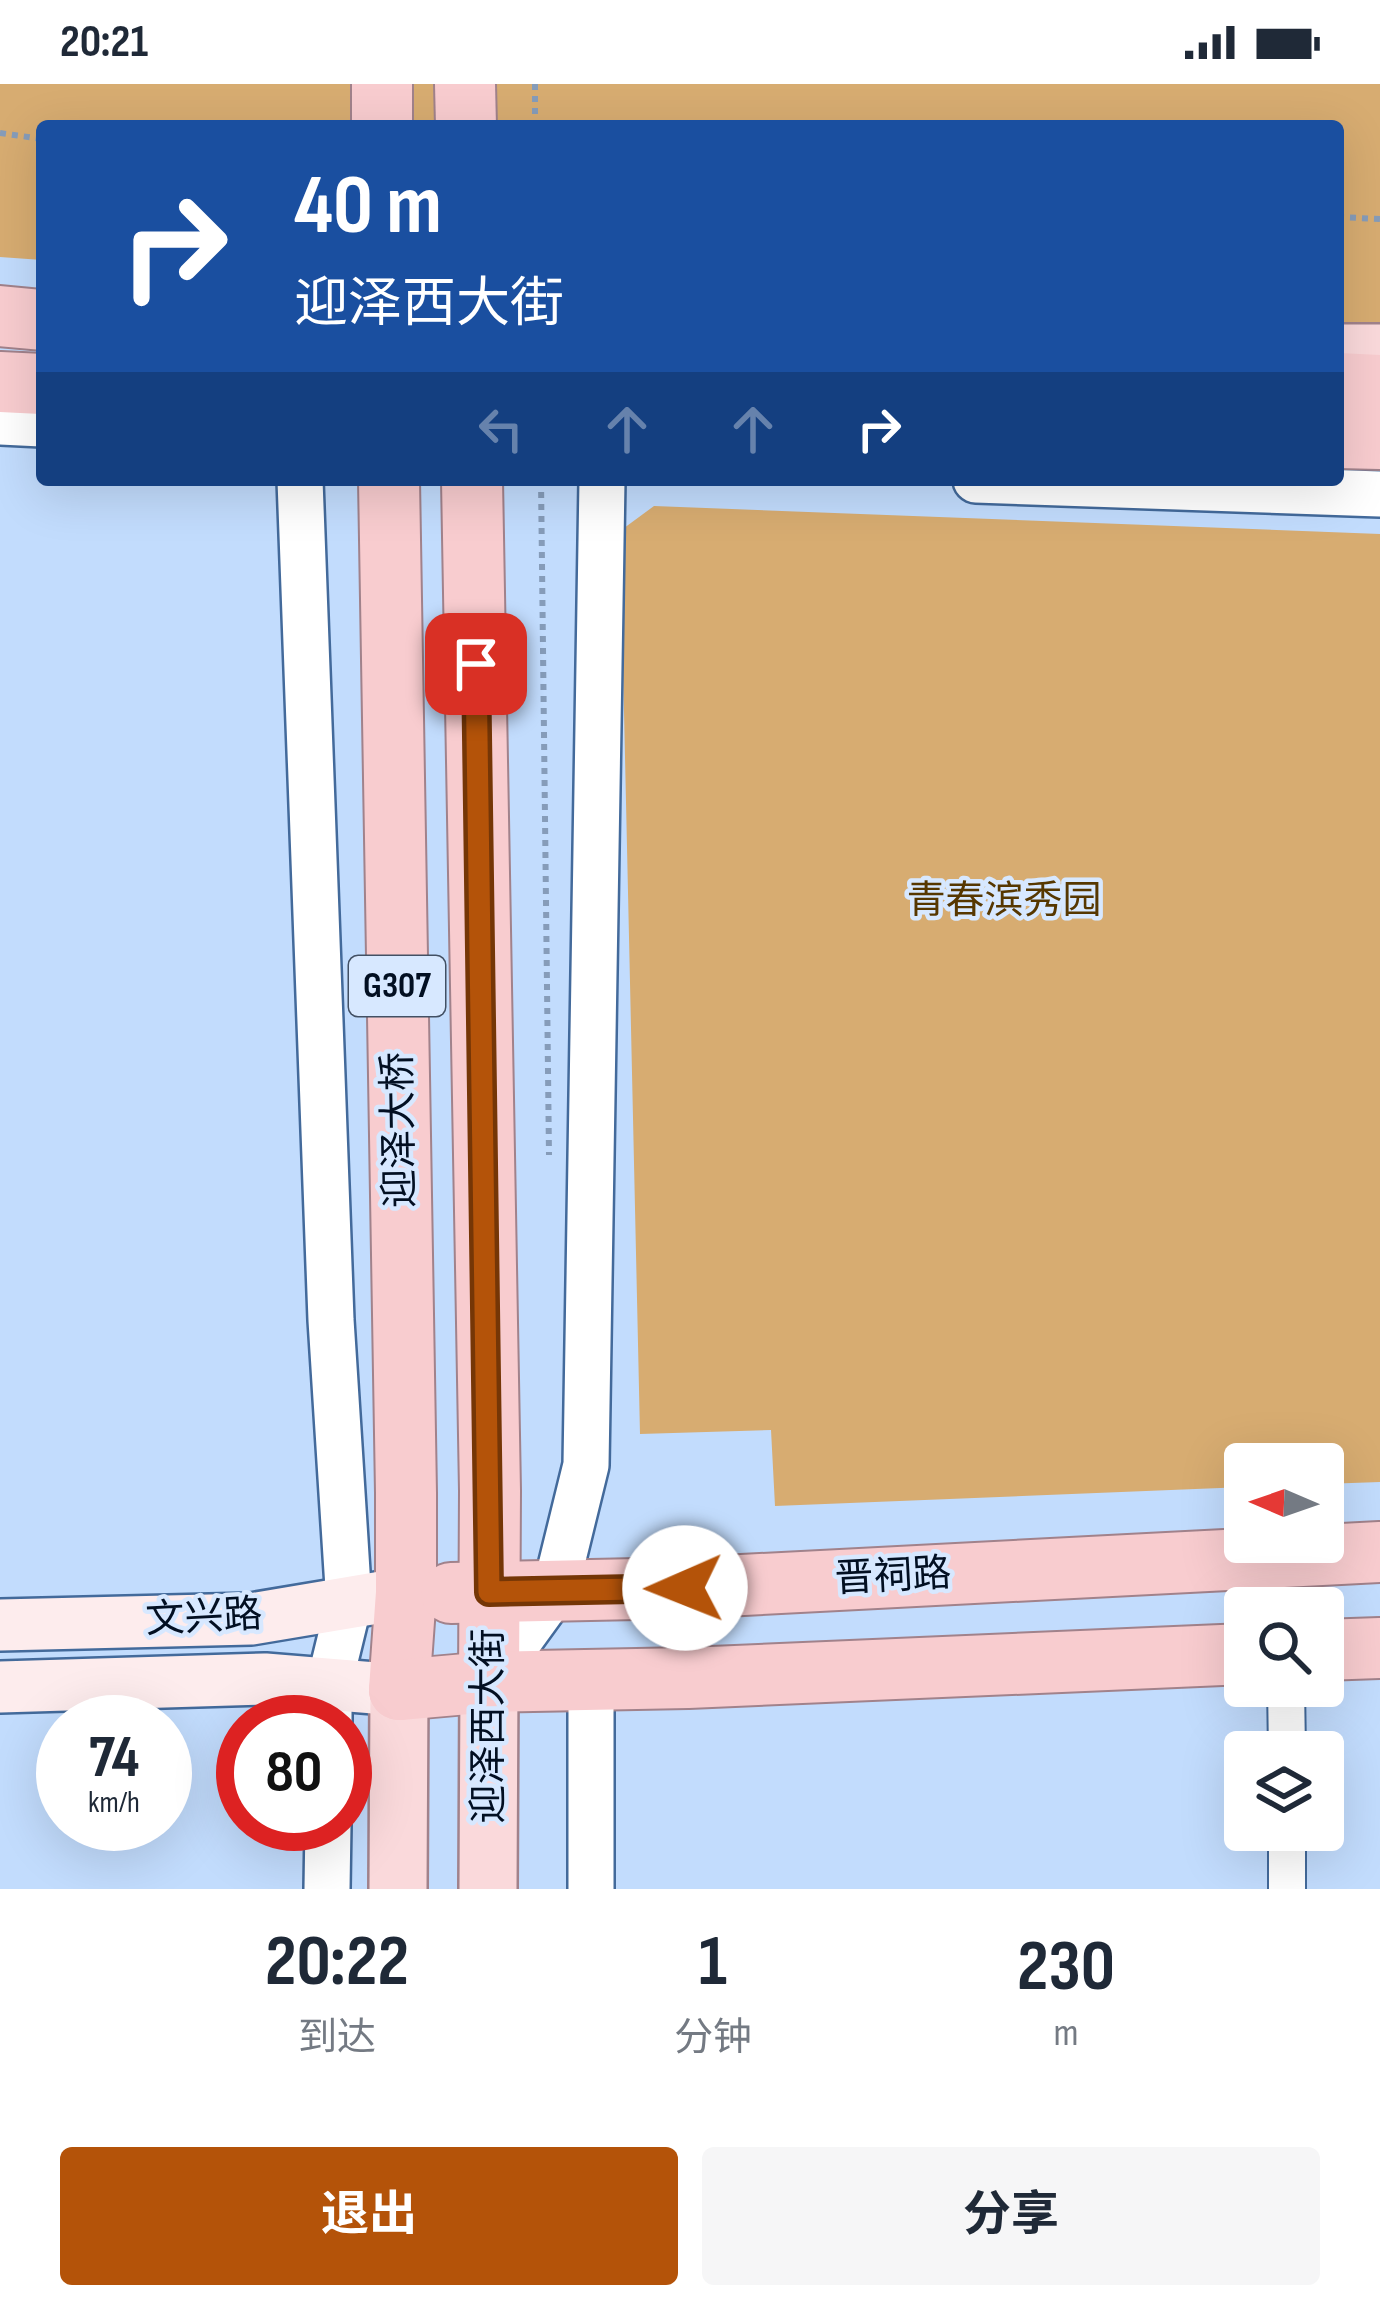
<!DOCTYPE html>
<html lang="zh">
<meta charset="utf-8">
<style>
body{margin:0;font-family:"Sofia Sans Condensed","Noto Sans SC",sans-serif;background:#f6f6f7;color:#1f2937;height:100vh;display:flex;flex-direction:column;font-size:45px;white-space:nowrap}
*{box-sizing:border-box;margin:0}
p{font-size:39px;color:#747a83}
.icon{flex:none;width:66px;height:66px;fill:none;stroke:currentColor;stroke-width:2;stroke-linecap:round;stroke-linejoin:round}
.map{position:relative;height:1805px;overflow:hidden}
.sheet{display:flex;flex-direction:column;background:#fff;flex:1}
.sheet>*{flex:none}
.banner{position:absolute;left:36px;top:36px;width:1308px;height:366px;border-radius:12px;box-shadow:0 12px 48px #0002;background:#1a4fa0;color:#fff;overflow:hidden}
.needle{width:78px;rotate:272deg}
.controls{position:absolute;left:1224px;top:1359px;display:grid;gap:24px}
.controls a{display:grid;place-items:center;width:120px;height:120px;border-radius:12px;background:#fff;box-shadow:0 12px 48px #0002;font-size:60px}
.speed{position:absolute;left:36px;top:1611px;display:flex;gap:24px;font-size:60px;font-weight:700;text-align:center}
.speed>*{display:grid;place-content:center;width:156px;height:156px;border-radius:50%;background:#fff;box-shadow:0 12px 48px #0002;line-height:1}
.speed small{font-size:30px;font-weight:400}
.speed .limit{border:18px solid #d22;background:#fff;color:#111}
.pin{position:absolute;display:grid;place-items:center;width:102px;height:102px;color:#fff;margin:-51px;border-radius:24px;box-shadow:0 6px 18px #0006}
.me{position:absolute;width:132px;margin:-66px;rotate:269deg;stroke-linejoin:round;filter:drop-shadow(0 0 9px #0008)}
.turn{display:flex;align-items:center;gap:42px;height:252px;padding:0 60px;font-size:54px}
.turn .icon{width:156px;height:156px;stroke-width:2.5}
.turn b{display:block;font-size:84px;line-height:102px}
.lanes{display:flex;align-items:center;height:114px;padding:0 60px;background:#0003;justify-content:center;gap:60px;direction:ltr}
.lanes .off{opacity:.35}
.eta{display:flex;justify-content:space-evenly;align-items:center;height:204px;text-align:center}
.eta b{font-size:72px;font-weight:700;line-height:84px}
.cta{display:flex;gap:24px;margin-top:auto;padding:24px 60px}
.cta a{flex:1;height:138px;border-radius:12px;background:#b45309;color:#fff;font-size:48px;font-weight:700;line-height:138px;text-align:center}
.cta a+a{background:#f6f6f7;color:#1f2937}
.status{display:flex;justify-content:space-between;align-items:center;height:84px;padding:0 60px;background:#fff;direction:ltr}
.status svg{height:33px;fill:currentColor}
.map>svg:first-child{display:block}
.green{fill:#d7ac71}
.lines{fill:none;stroke-linecap:round;stroke-linejoin:round}
.minor-casing{stroke:#436a9b;stroke-width:40}
.tertiary-casing{stroke:#436a9b;stroke-width:50}
.secondary-casing{stroke:#436a9b;stroke-width:56}
.primary-casing{stroke:#a1828b;stroke-width:62}
.trunk-casing{stroke:#a1828b;stroke-width:64}
.path{stroke:#869cb9;stroke-width:6;stroke-dasharray:6 6;stroke-linecap:butt}
.minor{stroke:#fff;stroke-width:36}
.tertiary{stroke:#fff;stroke-width:45}
.secondary{stroke:#fdeced;stroke-width:51}
.primary{stroke:#fad9db;stroke-width:57}
.trunk{stroke:#f8cccf;stroke-width:60}
.route-casing{stroke:#753606;stroke-width:30}
.route{stroke:#b45309;stroke-width:21}
.labels{text-anchor:middle;dominant-baseline:central;stroke-width:9;stroke-linejoin:round;paint-order:stroke}
.shield{fill:#d7e8ff;stroke:#425064;stroke-width:3}
.shield-label{font-size:36px;font-weight:bold;fill:#020f22}
.park-label{font-size:39px;fill:#563700;stroke:#d7e8ff}
.street-label{font-size:39px;fill:#020f22;stroke:#d7e8ff}
</style>
<div class="status"><b>20:21</b><svg viewBox="0 0 49 12"><path d="M0 12V9h3v3zM5 12V6h3v6zM10 12V3h3v9zM15 12V0h3v12zM26 1h20v11H26zM47 4h2v5h-2z"/></svg></div>
<div class="map">
<svg width="1380" height="1805" viewBox="0 0 1380 1805">
<rect width="100%" height="100%" fill="#c2dcfd"/>
<g class="green">
<polygon points="0,0 1380,0 1380,241 1338,240 1338,42 42,42 42,176 0,173"/>
<polygon points="654,422 1380,450 1380,1398 1323,1400 1323,1380 1245,1380 1245,1403 775,1422 771,1346 640,1350 620,447"/>
</g>
<g class="lines">
<defs>
<g id="minor">
<polyline points="1286,1602 1287,1668"/>
<polyline points="1287,1746 1287,1805"/>
</g>
<g id="tertiary">
<polyline points="0,338 42,340"/>
<polyline points="300,396 331,1236 349,1519 329,1601 329,1638"/>
<polyline points="976,396 1380,410"/>
<polyline points="489,1598 555,1507 586,1381 602,396"/>
<polyline points="327,1805 328,1740"/>
<polyline points="591,1805 591,1596"/>
</g>
<g id="secondary">
<polyline points="0,1541 251,1535 406,1509"/>
<polyline points="0,1603 265,1595 399,1606"/>
</g>
<g id="primary">
<polyline points="1338,269 1380,269"/>
<polyline points="398,1805 399,1606"/>
<polyline points="488,1805 489,1598"/>
</g>
<g id="trunk">
<polyline points="382,0 382,42"/>
<polyline points="465,0 466,42"/>
<polyline points="0,232 42,236"/>
<polyline points="0,298 42,300"/>
<polyline points="1338,299 1380,301"/>
<polyline points="1338,354 1380,355"/>
<polyline points="389,396 406,1409 406,1509 399,1606"/>
<polyline points="472,396 490,1407 489,1598"/>
<polyline points="451,1509 685,1504 1380,1468"/>
<polyline points="1323,1566 1380,1564"/>
<polyline points="399,1606 489,1598 688,1594 1245,1570"/>
</g>
</defs>
<use href="#minor" class="minor-casing"/>
<use href="#tertiary" class="tertiary-casing"/>
<use href="#secondary" class="secondary-casing"/>
<use href="#primary" class="primary-casing"/>
<use href="#trunk" class="trunk-casing"/>
<g class="path">
<polyline points="535,0 535,42"/>
<polyline points="0,49 42,55"/>
<polyline points="1338,133 1380,135"/>
<polyline points="541,396 549,1071"/>
</g>
<use href="#minor" class="minor"/>
<use href="#tertiary" class="tertiary"/>
<use href="#secondary" class="secondary"/>
<use href="#primary" class="primary"/>
<use href="#trunk" class="trunk"/>
</g>
<g class="lines">
<defs>
<polyline id="route" points="476,580 489,1508 685,1504"/>
</defs>
<use href="#route" class="route-casing"/>
<use href="#route" class="route"/>
</g>
<g class="labels">
<rect class="shield" x="349" y="872" width="96" height="60" rx="9"/>
<g class="shield-label">
<text x="397" y="902">G307</text>
</g>
<g class="park-label">
<text x="1004" y="817">青春滨秀园</text>
</g>
<g class="street-label">
<text transform="translate(400 1046) rotate(-91)">迎泽大桥</text>
<text transform="translate(893 1493) rotate(-3)">晋祠路</text>
<text transform="translate(204 1534) rotate(-3)">文兴路</text>
<text transform="translate(489 1642) rotate(-90)">迎泽西大街</text>
</g>
</g>
</svg>
<div class="controls">
<a><svg class="needle" viewBox="-14 -14 28 28"><path d="M0-13l5 13h-10z" fill="#e53935"/><path d="M0 13l5-13h-10z" fill="#747a83"/></svg></a>
<a><svg class="icon" aria-label="search" viewBox="0 0 24 24"><circle cx="10" cy="10" r="6"/><path d="M15 15l6 6"/></svg></a>
<a><svg class="icon" aria-label="layers" viewBox="0 0 24 24"><path d="M12 4l9 5-9 5-9-5zM3 14l9 5 9-5"/></svg></a>
</div>
<div class="speed"><div>74<small>km/h</small></div><div class="limit">80</div></div>
<div class="pin" style="left:476px;top:580px;background:#d93025"><svg class="icon" aria-label="arrive" viewBox="0 0 24 24"><path d="M6 21V4h12l-3 4 3 4H6"/></svg></div>
<svg class="me" style="left:685px;top:1504px" viewBox="-20 -20 40 40"><circle r="19" fill="#fff"/><path d="M0-13L10 11 0 6-10 11z" fill="#b45309"/></svg>
<div class="banner">
<div class="turn"><svg class="icon" aria-label="right" viewBox="0 0 24 24"><path d="M7 20v-9h11M14 6l5 5-5 5"/></svg><div><b>40 m</b>迎泽西大街</div></div>
<div class="lanes"><svg class="icon off" aria-label="left" viewBox="0 0 24 24"><path d="M17 20v-9H6M10 6l-5 5 5 5"/></svg><svg class="icon off" aria-label="ahead" viewBox="0 0 24 24"><path d="M12 20V5M6 11l6-6 6 6"/></svg><svg class="icon off" aria-label="ahead" viewBox="0 0 24 24"><path d="M12 20V5M6 11l6-6 6 6"/></svg><svg class="icon" aria-label="right" viewBox="0 0 24 24"><path d="M7 20v-9h11M14 6l5 5-5 5"/></svg></div>
</div>
</div>
<section class="sheet">
<div class="eta">
<div><b>20:22</b><p>到达</p></div>
<div><b>1</b><p>分钟</p></div>
<div><b>230</b><p>m</p></div>
</div>
<div class="cta"><a>退出</a><a>分享</a></div>
</section>
